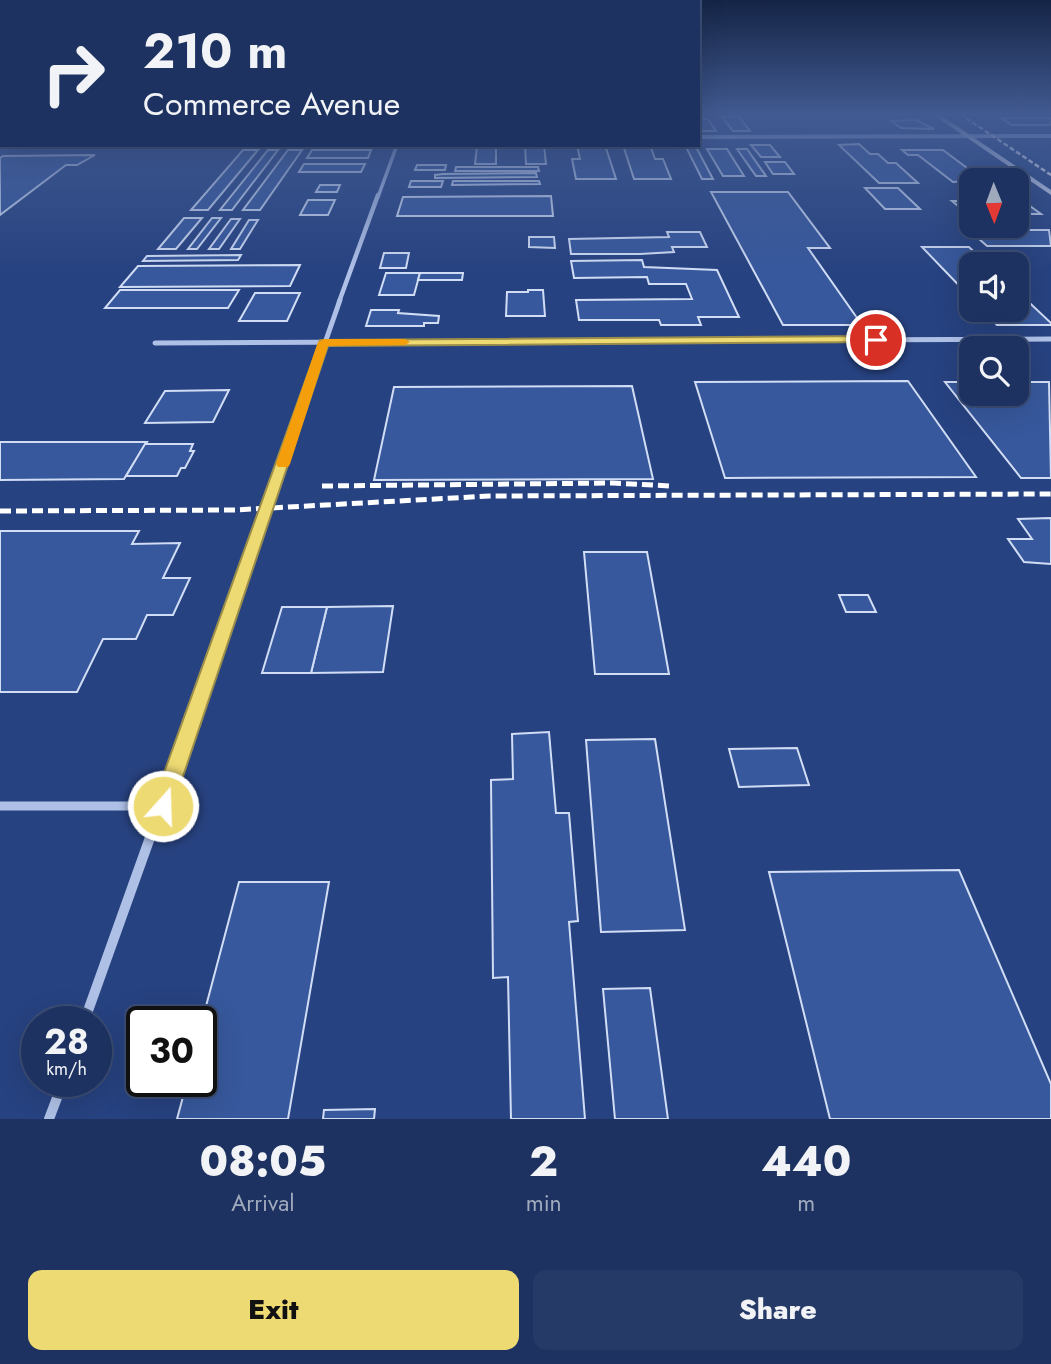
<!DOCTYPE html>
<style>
body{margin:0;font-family:Jost,sans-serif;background:#253a66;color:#f1f3f6;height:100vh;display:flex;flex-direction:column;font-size:26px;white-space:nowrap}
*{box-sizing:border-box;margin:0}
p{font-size:23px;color:#a0aabd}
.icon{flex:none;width:38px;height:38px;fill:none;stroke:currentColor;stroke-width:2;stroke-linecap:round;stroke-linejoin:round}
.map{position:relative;height:1119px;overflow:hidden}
.details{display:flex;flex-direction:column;background:#1d3260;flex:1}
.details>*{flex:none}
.hud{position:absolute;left:0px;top:0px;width:700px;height:147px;box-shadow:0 7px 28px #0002,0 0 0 2px #3b4d75;background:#1d3260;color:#f1f3f6;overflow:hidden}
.needle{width:46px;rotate:179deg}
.buttons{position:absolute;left:959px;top:168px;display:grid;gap:14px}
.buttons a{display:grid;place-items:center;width:70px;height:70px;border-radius:14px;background:#1d3260;box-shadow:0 7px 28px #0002,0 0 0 2px #3b4d75;font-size:35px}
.speed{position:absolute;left:21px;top:1006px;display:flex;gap:14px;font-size:35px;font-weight:700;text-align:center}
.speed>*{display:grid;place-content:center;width:91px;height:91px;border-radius:50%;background:#1d3260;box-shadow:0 7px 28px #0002,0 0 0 2px #3b4d75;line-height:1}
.speed small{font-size:18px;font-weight:400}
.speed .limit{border:4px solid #111;border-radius:10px;background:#fff;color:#111}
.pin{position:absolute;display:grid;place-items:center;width:60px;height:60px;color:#fff;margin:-30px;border:4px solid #fff;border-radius:50%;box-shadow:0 2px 7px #0007}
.me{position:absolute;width:77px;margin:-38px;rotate:20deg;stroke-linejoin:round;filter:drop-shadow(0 0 5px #0008)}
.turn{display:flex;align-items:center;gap:24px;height:147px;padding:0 28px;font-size:32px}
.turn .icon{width:91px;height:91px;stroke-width:2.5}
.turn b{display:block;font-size:49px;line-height:60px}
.eta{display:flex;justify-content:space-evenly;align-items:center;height:119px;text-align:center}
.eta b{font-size:42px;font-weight:800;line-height:49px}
.action{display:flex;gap:14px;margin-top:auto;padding:14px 28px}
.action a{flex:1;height:80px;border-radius:14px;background:#eeda73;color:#111;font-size:28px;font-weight:800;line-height:80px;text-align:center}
.action a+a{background:#253a66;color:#f1f3f6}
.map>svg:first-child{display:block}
.building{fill:#37589c;stroke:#d1ddf5;stroke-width:2}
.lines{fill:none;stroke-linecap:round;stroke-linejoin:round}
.minor-far5{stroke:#aec0e6;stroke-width:3.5}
.minor-far4{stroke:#aec0e6;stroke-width:4.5}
.minor-far3{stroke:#aec0e6;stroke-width:5}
.minor-far2{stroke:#aec0e6;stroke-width:7}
.minor-far1{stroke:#aec0e6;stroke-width:9}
.minor{stroke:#aec0e6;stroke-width:10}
.tertiary{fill:#aec0e6;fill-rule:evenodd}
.secondary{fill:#d7e0f5;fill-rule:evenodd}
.rail-far1{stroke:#fff;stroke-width:2.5;stroke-dasharray:5 2.5;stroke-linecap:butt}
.rail{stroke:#fff;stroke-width:5;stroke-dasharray:11 5;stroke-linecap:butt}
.route{fill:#eeda73;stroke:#9b8e4b;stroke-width:2}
.slow{fill:#f59e0b}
</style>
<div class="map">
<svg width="1051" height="1119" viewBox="0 0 1051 1119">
<rect width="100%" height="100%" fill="#274280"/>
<g class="building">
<polygon points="722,117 739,117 750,131 733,131"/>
<polygon points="1001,118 1051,118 1051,125 1012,125"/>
<polygon points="698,119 708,119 716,131 698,131"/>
<polygon points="916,120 934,129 901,128 891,121"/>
<polygon points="859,144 870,154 878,154 888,163 896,163 918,183 879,183 839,145"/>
<polygon points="525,145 544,145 546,164 526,164"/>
<polygon points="577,145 605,145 616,179 576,179 572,159 580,159"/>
<polygon points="623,145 650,145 655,159 663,159 671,179 634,179"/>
<polygon points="685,145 695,145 713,179 702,179"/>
<polygon points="751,145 770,145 780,157 761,157"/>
<polygon points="477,146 496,146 496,164 475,164"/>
<polygon points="707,149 727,149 744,176 723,176"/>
<polygon points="737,149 747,149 766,176 756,176"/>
<polygon points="243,150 258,150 208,210 191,210"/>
<polygon points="268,150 278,150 232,210 220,210"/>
<polygon points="288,150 302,150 260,210 243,210"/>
<polygon points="312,150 371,150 368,158 307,158"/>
<polygon points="902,150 943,150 983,180 953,182 918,155 908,155"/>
<polygon points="95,155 77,165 66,165 0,215 0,158 3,156"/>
<polygon points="765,162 785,162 794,174 773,174"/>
<polygon points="304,164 365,164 361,172 299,172"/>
<polygon points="417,165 446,165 445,170 415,170"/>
<polygon points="456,167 538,167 539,171 455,171"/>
<polygon points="536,173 537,177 435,178 435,175 443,174"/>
<polygon points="411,181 443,181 441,187 409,187"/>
<polygon points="453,181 539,181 540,184 452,185"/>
<polygon points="320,185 340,185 337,192 316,192"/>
<polygon points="865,188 898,188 920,209 885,209"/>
<polygon points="711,192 788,192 830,248 808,248 862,325 783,325"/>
<polygon points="551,196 553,216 397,216 403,197"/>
<polygon points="308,200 335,200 328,215 300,215"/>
<polygon points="952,201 971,201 971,214 968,214"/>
<polygon points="1017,201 1023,201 1041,214 1017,214"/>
<polygon points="184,218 202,218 176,249 158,249"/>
<polygon points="212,218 221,218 197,249 188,249"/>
<polygon points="231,219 240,219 219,249 209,249"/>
<polygon points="249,220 258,220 240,249 231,249"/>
<polygon points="969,230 1049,230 1051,246 987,246"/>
<polygon points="667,232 700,232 707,247 672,247 674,252 640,254 571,254 569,239 669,237"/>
<polygon points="529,237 554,237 555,248 529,247"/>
<polygon points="922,247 969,247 987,264 971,264 971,298"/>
<polygon points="384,253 409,253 406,268 380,268"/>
<polygon points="241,255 238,260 143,261 147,256"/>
<polygon points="642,260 644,267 717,270 739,317 698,317 701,325 661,325 659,320 579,320 576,300 692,299 686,284 649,284 647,277 574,278 571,261"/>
<polygon points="300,265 290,286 120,287 138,266"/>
<polygon points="386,273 420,273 414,295 379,295"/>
<polygon points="420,273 463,273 462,280 418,280"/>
<polygon points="120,290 239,290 228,308 105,308"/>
<polygon points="528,290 543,290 545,316 506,316 507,292 528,292"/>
<polygon points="1017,291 1051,323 1051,325 997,325 982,310 1017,310"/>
<polygon points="255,293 300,293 287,321 239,321"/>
<polygon points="371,310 399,310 398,313 439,316 438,323 424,323 424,326 366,326"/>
<polygon points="908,381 976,477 725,478 695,382"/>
<polygon points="945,382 971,382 971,394 1017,394 1017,382 1049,382 1051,478 1021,478"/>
<polygon points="632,386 653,479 374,480 394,387"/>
<polygon points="229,390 213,422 145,423 165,391"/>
<polygon points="0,442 147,442 124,479 0,480"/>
<polygon points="145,444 193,444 190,451 194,451 185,468 181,468 177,476 126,476"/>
<polygon points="1051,518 1051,564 1024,562 1008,539 1032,539 1018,519"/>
<polygon points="0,531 139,531 132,544 180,543 163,578 190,578 173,615 147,615 136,639 103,639 77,692 0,692"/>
<polygon points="584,552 647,552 669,674 595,674"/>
<polygon points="839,595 868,595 876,612 846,612"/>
<polygon points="393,606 383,672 311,673 327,607"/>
<polygon points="282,607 327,607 311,673 262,673"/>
<polygon points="549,732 556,813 569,813 578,921 569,922 585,1119 511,1119 508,977 493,978 491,780 513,779 512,734"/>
<polygon points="655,739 685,930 601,932 586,740"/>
<polygon points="797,748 809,785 739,787 729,749"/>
<polygon points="959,870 1051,1084 1051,1119 830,1119 769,872"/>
<polygon points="239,882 329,882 288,1119 177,1119 187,1082 201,1082 201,1025"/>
<polygon points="650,988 668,1119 615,1119 603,989"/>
<polygon points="375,1109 374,1119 323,1119 324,1110"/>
</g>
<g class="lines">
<polyline class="minor-far5" points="378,197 397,145"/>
<polyline class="minor-far4" points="339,302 378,195"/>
<g class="minor-far3">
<polyline points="155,343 1051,339"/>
<polyline points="292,437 340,300"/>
</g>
<polyline class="minor-far2" points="232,610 293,435"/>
<g class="minor-far1">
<polyline points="0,806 163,806"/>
<polyline points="152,833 232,609"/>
</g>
<g class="minor">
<polyline points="84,1022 152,832"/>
<polyline points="49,1119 63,1082"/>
</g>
<g class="tertiary">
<polygon points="1051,134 1051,138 698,139 698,135"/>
<rect x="0" y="137" width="2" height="4"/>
</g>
<polygon class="secondary" points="932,114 939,114 1051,190 1051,195"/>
<polyline class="rail-far1" points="960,114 1051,175"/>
<g class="rail">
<polyline points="322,486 613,483 671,486"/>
<polyline points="0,511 235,510 489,496 1051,494"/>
</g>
</g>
<linearGradient id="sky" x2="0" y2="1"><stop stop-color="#152446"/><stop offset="0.42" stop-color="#415a91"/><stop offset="1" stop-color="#415a91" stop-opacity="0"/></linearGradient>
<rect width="1051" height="271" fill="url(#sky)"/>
<polygon class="route" points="876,336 880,337 880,342 328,346 173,806 170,813 163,816 155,813 152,806 320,340"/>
<polygon class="slow" points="324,339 405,339 410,342 405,345 328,346 290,464 288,467 278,467 276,464 318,342"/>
</svg>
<div class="buttons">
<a><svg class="needle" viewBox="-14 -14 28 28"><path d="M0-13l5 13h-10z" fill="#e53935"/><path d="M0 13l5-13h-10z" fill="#a0aabd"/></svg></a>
<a><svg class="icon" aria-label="sound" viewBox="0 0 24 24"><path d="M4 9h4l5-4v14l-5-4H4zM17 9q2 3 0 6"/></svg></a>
<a><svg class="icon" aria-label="search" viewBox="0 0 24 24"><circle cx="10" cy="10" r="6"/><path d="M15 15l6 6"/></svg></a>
</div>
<div class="speed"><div>28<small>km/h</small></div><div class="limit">30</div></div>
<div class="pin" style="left:876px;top:340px;background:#d93025"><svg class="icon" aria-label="arrive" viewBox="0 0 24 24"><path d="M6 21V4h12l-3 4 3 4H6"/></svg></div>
<svg class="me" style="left:163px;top:806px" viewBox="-20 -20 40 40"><circle r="17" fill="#eeda73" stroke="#fff" stroke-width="3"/><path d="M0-11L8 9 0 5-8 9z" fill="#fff"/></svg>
<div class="hud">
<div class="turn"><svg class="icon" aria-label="right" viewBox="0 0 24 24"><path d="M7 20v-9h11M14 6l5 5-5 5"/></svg><div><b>210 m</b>Commerce Avenue</div></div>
</div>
</div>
<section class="details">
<div class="eta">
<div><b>08:05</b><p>Arrival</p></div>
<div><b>2</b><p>min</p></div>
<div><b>440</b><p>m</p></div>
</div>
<div class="action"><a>Exit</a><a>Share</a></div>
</section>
